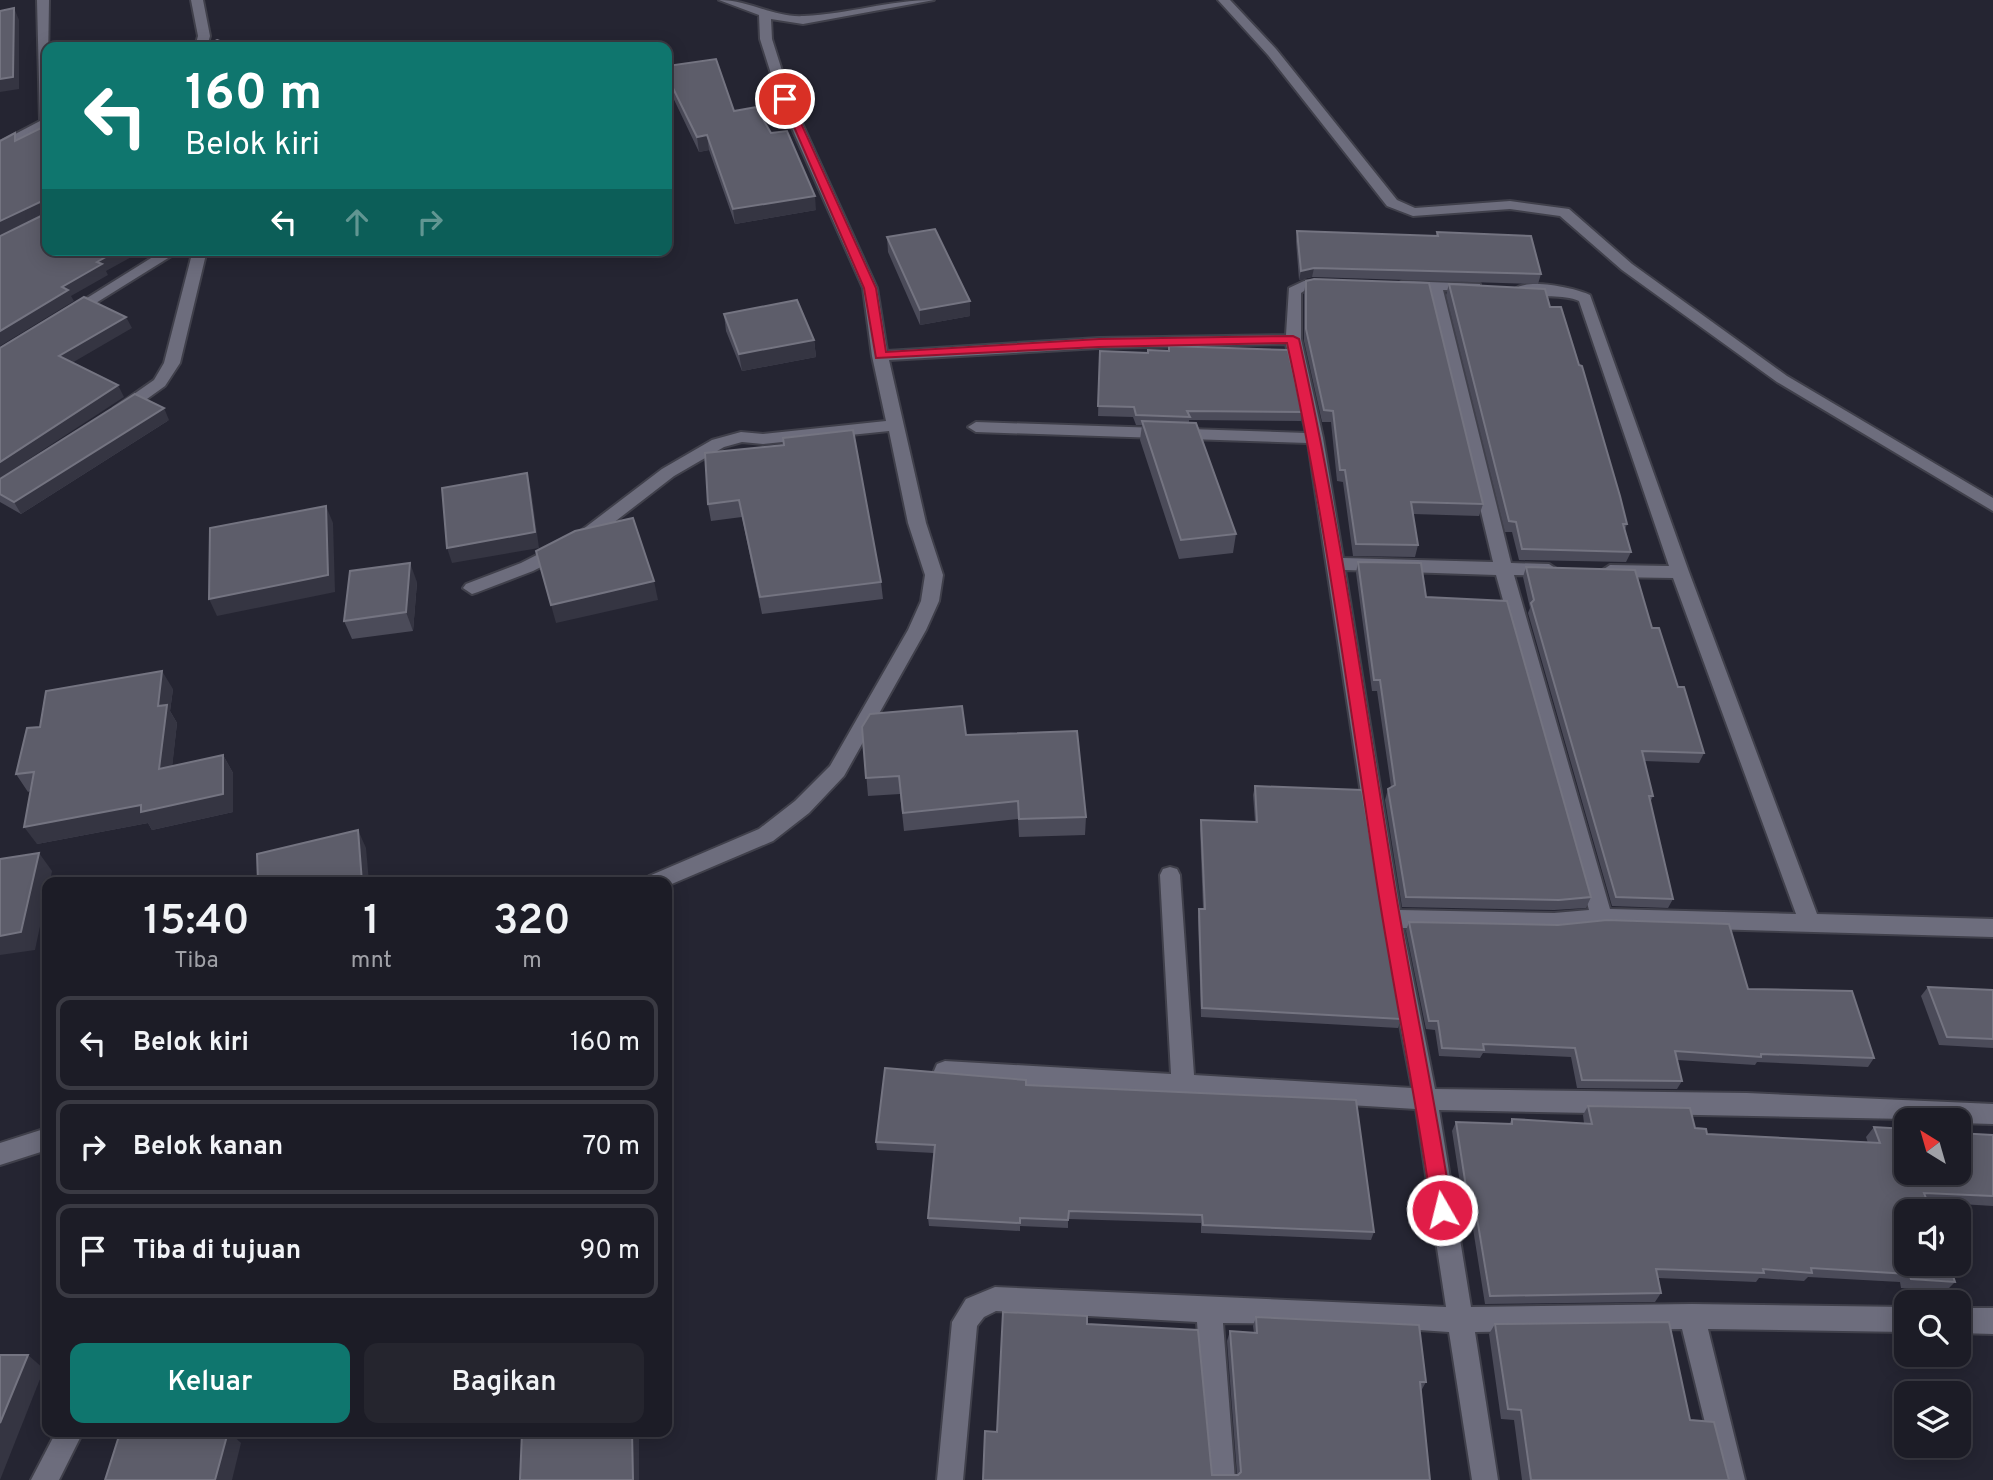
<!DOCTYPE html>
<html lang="id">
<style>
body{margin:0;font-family:Overpass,sans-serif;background:#25252e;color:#f1f3f6;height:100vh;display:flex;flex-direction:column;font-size:26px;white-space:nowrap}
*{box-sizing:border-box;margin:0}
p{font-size:23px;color:#a0a1a7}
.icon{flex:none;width:38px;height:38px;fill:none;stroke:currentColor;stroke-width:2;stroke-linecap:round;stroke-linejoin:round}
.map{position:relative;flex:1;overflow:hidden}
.drawer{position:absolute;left:42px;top:877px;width:630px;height:560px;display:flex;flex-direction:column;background:#1c1c26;border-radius:14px;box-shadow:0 4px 18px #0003,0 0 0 2px #3a3a43}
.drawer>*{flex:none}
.banner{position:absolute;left:42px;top:42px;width:630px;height:214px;border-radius:14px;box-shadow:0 4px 18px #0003,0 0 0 2px #3a3a43;background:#0f766e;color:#fff;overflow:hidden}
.needle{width:46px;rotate:323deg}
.fabs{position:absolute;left:1894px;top:1108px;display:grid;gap:14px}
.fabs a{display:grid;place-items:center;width:77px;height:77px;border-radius:14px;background:#1c1c26;box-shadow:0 4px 18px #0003,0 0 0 2px #3a3a43;font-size:35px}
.pin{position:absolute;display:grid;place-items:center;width:60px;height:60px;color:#fff;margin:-30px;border:4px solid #fff;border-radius:50%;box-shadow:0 2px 7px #0007}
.me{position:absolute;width:77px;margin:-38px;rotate:352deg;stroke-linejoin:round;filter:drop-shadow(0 0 5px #0008)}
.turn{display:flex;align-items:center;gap:24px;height:147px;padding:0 28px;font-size:32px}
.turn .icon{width:91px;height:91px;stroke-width:2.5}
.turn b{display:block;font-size:49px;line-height:60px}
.lanes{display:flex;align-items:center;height:66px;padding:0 28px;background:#0003;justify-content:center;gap:35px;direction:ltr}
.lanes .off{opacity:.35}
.eta{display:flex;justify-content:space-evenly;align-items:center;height:119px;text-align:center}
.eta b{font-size:42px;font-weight:600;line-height:49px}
.cta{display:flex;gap:14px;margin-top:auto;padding:14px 28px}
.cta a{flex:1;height:80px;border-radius:14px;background:#0f766e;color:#fff;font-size:28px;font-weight:600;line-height:80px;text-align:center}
.cta a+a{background:#25252e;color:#f1f3f6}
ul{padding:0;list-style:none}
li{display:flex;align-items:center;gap:21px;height:94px;margin:0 14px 10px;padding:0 14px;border:4px solid #3a3a43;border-radius:14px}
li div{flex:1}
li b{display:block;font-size:26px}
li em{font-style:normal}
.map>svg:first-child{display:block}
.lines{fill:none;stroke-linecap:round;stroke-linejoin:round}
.minor-casing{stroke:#40404b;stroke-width:4}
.minor{fill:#6d6d7d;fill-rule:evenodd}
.wall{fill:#4b4b59}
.shaded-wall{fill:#353542}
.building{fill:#5d5d6a;stroke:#747481;stroke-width:2}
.route{fill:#e11d48;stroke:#92132f;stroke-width:2}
</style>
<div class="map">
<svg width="1993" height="1480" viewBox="0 0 1993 1480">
<rect width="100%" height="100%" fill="#252532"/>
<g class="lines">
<defs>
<g id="minor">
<polygon points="37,0 49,0 47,129 0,151 0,142 40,121"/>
<polygon points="191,0 203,0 210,36 207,47 195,47 198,36"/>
<path d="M 719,0 C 749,0 775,18 804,16 C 848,14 890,0 934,0 L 803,24 L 771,19 L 772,39 L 791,99 L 877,288 L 887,351 L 1099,338 L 1286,335 L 1289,288 L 1304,281 L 1336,281 L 1336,287 L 1307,289 L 1301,293 L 1301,339 L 1323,438 L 1343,558 L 1493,562 L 1428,290 L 1403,289 L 1396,285 L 1403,281 L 1480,284 L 1480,290 L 1475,291 L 1443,290 L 1511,563 L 1549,564 L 1558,570 L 1549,576 L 1514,575 L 1610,909 L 1796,914 L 1673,578 L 1610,577 L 1601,571 L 1610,565 L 1669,566 L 1579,301 C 1560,292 1529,301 1515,289 C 1528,278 1575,288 1590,295 L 1689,572 L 1817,914 L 1993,919 L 1993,937 L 1602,926 L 1554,931 L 1403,928 L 1435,1089 L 1747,1093 L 1993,1104 L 1993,1124 L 1958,1123 L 1958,1120 L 1439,1110 L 1471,1307 L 1692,1304 L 1906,1307 L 1906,1332 L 1708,1329 L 1745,1480 L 1719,1480 L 1682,1329 L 1475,1332 L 1498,1480 L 1472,1480 L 1449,1332 L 1330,1324 L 1223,1323 L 1235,1480 L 1209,1480 L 1197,1322 L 996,1311 L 984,1317 L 977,1326 L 963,1480 L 937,1480 L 952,1322 L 966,1299 L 995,1287 L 1446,1307 L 1416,1109 L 945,1081 L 937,1078 L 934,1071 L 937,1064 L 945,1061 L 1171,1074 L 1160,875 L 1163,869 L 1170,867 L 1177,869 L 1180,875 L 1194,1075 L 1412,1088 L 1380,919 L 1308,443 L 976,432 L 968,427 L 976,422 L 1306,433 L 1286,344 L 1099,348 L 889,360 L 926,523 L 943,575 L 939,601 L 926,630 L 844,776 L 809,813 L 773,841 L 667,886 L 667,882 L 646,882 L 649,876 L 759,829 L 795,801 L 830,766 L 908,630 L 921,601 L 925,575 L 908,523 L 889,431 L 763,444 L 742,442 L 724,447 L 674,476 L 586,544 L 533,571 L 478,592 L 472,594 L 463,588 L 466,584 L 521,563 L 574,536 L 662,469 L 712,440 L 741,432 L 763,434 L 886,421 L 872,356 L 863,288 L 779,99 L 760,39 L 759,15 ZM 1345,570 L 1496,575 L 1589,910 L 1554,913 L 1400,910 Z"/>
<polygon points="1218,0 1230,0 1276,49 1397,200 1415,208 1510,201 1569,209 1632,264 1787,376 1993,498 1993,511 1777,382 1622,270 1560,216 1510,209 1413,216 1387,206 1268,55"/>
<polygon points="164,250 181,250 75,316 65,316 63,313"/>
<polygon points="193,250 207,250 180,363 165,386 126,414 114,414 114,408 154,380 164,363"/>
<polygon points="47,1128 47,1150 0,1165 0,1143"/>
<polygon points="1958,1308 1993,1308 1993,1334 1958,1333"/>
<polygon points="56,1432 83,1432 59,1480 31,1480"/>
</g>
</defs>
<use href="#minor" class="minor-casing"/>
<use href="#minor" class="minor"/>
</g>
<g class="wall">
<polygon points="667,66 816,210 735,224 709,150 699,152 667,85"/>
<polygon points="1297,231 1436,236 1437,232 1541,274 1538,284 1312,277 1299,280 1296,241"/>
<polygon points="887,237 970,301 970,316 920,325 888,252"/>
<polygon points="1306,281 1483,504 1479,516 1413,514 1418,545 1415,557 1353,556 1343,482 1337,481 1331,422 1322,422 1304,341 1304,293"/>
<polygon points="1449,284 1550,307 1627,524 1625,530 1631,552 1626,562 1519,560 1512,532 1505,532 1446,295"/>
<polygon points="724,314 814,340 816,357 742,371 726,331"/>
<polygon points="1100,351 1302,412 1301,421 1189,420 1189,423 1236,534 1233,553 1179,559 1140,440 1142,425 1136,425 1133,417 1098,416"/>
<polygon points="169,420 21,514 0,502 0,479"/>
<polygon points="705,453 881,582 883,599 762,614 742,517 711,521 708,504"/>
<polygon points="1358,562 1426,597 1591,897 1586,908 1554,910 1402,907 1385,800 1388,789 1391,787 1377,691 1372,691 1356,573"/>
<polygon points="1526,567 1652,628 1678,687 1704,753 1699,763 1644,761 1653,796 1650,803 1673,899 1668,908 1612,906 1528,613 1530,608 1523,577"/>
<polygon points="417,582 413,631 352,639 344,621"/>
<polygon points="173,689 170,711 177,723 172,766 223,755 233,773 233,812 152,830 148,823 37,844 30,791 28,792 16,774 40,727"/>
<polygon points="862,727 966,735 1086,817 1085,835 1019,837 1018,819 904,831 900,794 868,796"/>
<polygon points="1255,786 1401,1019 1398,1028 1201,1017 1198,917 1199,909 1203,909 1200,829 1201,820 1255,822 1253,795"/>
<polygon points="1409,922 1748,989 1874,1058 1868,1067 1757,1062 1755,1065 1677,1060 1682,1081 1677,1089 1577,1088 1571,1057 1483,1053 1480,1058 1439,1056 1435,1030 1426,1029 1406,931"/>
<polygon points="1928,987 1993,990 1993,1048 1939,1045 1921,996"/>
<polygon points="1026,1085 1374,1232 1371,1240 1201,1233 1201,1223 1068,1219 1068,1228 1020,1226 1020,1231 929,1226 928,1218 934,1153 877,1150 876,1142"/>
<polygon points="1588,1106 1695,1128 1707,1134 1868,1143 1866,1137 1874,1127 1993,1135 1993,1206 1928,1202 1955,1282 1946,1291 1901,1288 1900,1282 1808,1277 1804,1281 1759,1278 1756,1282 1658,1278 1661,1293 1655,1302 1485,1304 1470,1210 1464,1209 1452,1131 1456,1122 1509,1124 1512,1119 1584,1123 1583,1115"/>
<polygon points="1256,1317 1426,1382 1421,1391 1430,1480 983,1480 997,1432 1087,1324 1212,1475 1237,1475 1227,1341 1230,1331 1254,1333 1253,1326"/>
<polygon points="1495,1324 1690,1420 1729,1480 1522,1480 1514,1420 1501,1419 1489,1334"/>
</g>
<g class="shaded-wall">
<polygon points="14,8 19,20 19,89 0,92 0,79"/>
<polygon points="707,135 709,150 699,152 697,137"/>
<polygon points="815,196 816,210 735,224 733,209"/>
<polygon points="40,202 46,213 0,235 0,221"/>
<polygon points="118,250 144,250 106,271 108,275 71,296 74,301 0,346 0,331 97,262"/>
<polygon points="1314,268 1312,277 1299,280 1301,271"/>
<polygon points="970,301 970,316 920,325 920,310"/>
<polygon points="126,317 132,328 65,367 59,356"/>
<polygon points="814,340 816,357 742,371 739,354"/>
<polygon points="118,385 124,397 0,478 0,462"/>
<polygon points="164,408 169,420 21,514 14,502"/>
<polygon points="527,473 531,489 539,548 452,563 447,548"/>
<polygon points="326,506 333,523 335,592 217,616 209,599"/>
<polygon points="410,563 417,582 413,631 406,612"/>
<polygon points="654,581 658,600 556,623 551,605"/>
<polygon points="162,671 173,689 170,711 177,723 170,787 159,769 158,706"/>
<polygon points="223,755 233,773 233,812 152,830 148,823 37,844 24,827 141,805"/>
<polygon points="358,830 366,848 369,882 362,882"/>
<polygon points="39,853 52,871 50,882 47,882 47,893 35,950 0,955 0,936"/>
<polygon points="28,1355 44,1369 0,1480 0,1423"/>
<polygon points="228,1432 229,1432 241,1443 232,1480 215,1480"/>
<polygon points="632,1432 639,1432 639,1480 633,1480"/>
</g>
<g class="building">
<polygon points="14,8 13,77 0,79 0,11"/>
<polygon points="217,40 235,47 203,47"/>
<polygon points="356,44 364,47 349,47"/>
<polygon points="716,59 734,111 756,107 771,133 787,131 815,196 733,209 707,135 697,137 667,76 667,66"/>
<polygon points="47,125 47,250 118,250 97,262 102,264 62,287 68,290 0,331 0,236 43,215 44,202 40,202 0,221 0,141 15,133 15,141"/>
<polygon points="935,229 970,301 920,310 887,237"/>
<polygon points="1297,231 1438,236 1437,232 1531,236 1541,274 1314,268 1301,271"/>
<polygon points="1314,279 1429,283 1483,504 1411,502 1418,545 1356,544 1345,470 1340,470 1333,411 1324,410 1306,329 1306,281"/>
<polygon points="1449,284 1545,289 1550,307 1561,307 1579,365 1582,366 1620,496 1627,524 1623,524 1631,552 1522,549 1516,522 1509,521"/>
<polygon points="84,297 126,317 59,356 118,385 0,462 0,348"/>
<polygon points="797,300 814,340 739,354 724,314"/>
<polygon points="1169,346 1288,350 1302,412 1187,411 1190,417 1136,415 1134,407 1098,406 1100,351 1148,353 1148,350 1169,351"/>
<polygon points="135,394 164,408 14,502 0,494 0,479"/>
<polygon points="1142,421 1196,423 1236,534 1181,540"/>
<polygon points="853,430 881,582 760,597 739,500 708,504 705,453 784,445 783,438"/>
<polygon points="527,473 535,532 447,548 442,488"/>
<polygon points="326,506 328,575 209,599 210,528"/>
<polygon points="633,518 654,581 551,605 536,551 575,531"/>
<polygon points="1358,562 1421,563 1426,597 1507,601 1591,897 1559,900 1406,897 1388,789 1395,785 1380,680 1374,680"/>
<polygon points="410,563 406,612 344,621 350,571"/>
<polygon points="1526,567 1635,570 1652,628 1659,628 1678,687 1684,687 1704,753 1642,751 1653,796 1649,796 1673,899 1616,897 1531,603 1534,600"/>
<polygon points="162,671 158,706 167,705 159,769 223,755 223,794 141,812 141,805 24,827 34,772 16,774 27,728 40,727 46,691"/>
<polygon points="962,706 966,735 1077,731 1086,817 1019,819 1018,801 903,813 899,776 866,778 862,727 870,714"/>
<polygon points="1255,786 1362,790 1401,1019 1202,1008 1199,909 1205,909 1201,820 1257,822"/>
<polygon points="358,830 362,882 258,882 257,854"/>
<polygon points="39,853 21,932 0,936 0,859"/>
<polygon points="1607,920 1729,924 1748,989 1852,991 1874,1058 1761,1054 1761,1057 1675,1051 1682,1081 1582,1080 1575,1048 1483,1044 1484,1050 1442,1048 1438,1021 1429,1021 1409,922 1558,925"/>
<polygon points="1928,987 1993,990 1993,1039 1947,1037"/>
<polygon points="885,1068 1026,1080 1026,1085 1356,1100 1374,1232 1203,1225 1202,1215 1069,1211 1068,1220 1020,1218 1020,1223 928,1218 935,1145 876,1142"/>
<polygon points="1588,1106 1690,1108 1695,1128 1706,1129 1707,1134 1880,1143 1874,1127 1906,1129 1906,1172 1958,1172 1958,1133 1993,1135 1993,1196 1924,1193 1931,1211 1906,1211 1906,1264 1949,1264 1955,1282 1911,1279 1909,1274 1811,1268 1812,1273 1763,1269 1764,1273 1656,1269 1661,1293 1490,1296 1474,1200 1468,1200 1456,1122 1512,1124 1512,1119 1592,1124"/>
<polygon points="1003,1312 1087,1316 1087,1324 1198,1330 1212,1475 1238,1475 1241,1472 1230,1331 1257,1333 1256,1317 1419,1325 1426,1382 1420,1382 1430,1480 983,1480 985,1431 997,1432"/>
<polygon points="1669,1322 1690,1420 1714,1422 1729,1480 1531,1480 1521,1410 1508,1409 1495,1324"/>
<polygon points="0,1355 28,1355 0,1423"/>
<polygon points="202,1432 228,1432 215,1480 105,1480 119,1436"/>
<polygon points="522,1432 632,1432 633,1480 520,1480"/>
</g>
<path class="route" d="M 781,97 L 790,99 L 876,288 L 886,352 L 1099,339 L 1293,336 L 1299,339 C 1339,516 1364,697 1393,876 C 1411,988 1435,1098 1452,1210 L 1449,1216 L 1442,1219 L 1435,1216 L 1432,1210 C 1416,1096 1392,984 1375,871 C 1348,695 1325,517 1287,343 L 1099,347 L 876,358 L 864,288 Z"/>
</svg>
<div class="fabs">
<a><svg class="needle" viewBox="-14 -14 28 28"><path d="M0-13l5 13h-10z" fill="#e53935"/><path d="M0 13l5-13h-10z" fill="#a0a1a7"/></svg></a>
<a><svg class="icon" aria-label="sound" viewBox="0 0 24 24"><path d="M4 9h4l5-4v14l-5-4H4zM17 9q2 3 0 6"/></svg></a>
<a><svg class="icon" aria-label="search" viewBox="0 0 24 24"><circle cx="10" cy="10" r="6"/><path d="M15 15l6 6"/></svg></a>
<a><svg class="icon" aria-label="layers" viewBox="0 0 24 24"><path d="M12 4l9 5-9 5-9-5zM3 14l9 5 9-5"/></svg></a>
</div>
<div class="pin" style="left:785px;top:99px;background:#d93025"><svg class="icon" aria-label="arrive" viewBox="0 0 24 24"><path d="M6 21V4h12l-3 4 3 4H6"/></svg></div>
<svg class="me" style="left:1442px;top:1210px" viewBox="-20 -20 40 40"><circle r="17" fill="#e11d48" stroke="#fff" stroke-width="3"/><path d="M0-11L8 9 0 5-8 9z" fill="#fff"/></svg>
<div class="banner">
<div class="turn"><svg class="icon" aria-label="left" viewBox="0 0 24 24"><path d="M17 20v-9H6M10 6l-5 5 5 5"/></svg><div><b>160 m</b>Belok kiri</div></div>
<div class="lanes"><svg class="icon" aria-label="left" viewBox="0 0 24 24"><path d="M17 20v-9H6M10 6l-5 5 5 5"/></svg><svg class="icon off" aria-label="ahead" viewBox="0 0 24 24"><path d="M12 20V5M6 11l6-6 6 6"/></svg><svg class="icon off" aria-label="right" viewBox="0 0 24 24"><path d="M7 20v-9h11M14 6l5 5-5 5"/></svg></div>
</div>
<section class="drawer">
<div class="eta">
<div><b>15:40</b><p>Tiba</p></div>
<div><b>1</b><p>mnt</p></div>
<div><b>320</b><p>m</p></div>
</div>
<ul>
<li><svg class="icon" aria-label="left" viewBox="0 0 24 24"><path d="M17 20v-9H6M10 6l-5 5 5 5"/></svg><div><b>Belok kiri</b></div><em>160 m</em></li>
<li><svg class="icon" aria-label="right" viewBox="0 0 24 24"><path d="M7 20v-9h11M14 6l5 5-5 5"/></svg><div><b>Belok kanan</b></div><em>70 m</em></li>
<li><svg class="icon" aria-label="arrive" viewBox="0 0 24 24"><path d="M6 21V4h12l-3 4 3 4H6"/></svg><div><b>Tiba di tujuan</b></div><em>90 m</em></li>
</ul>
<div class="cta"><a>Keluar</a><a>Bagikan</a></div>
</section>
</div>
